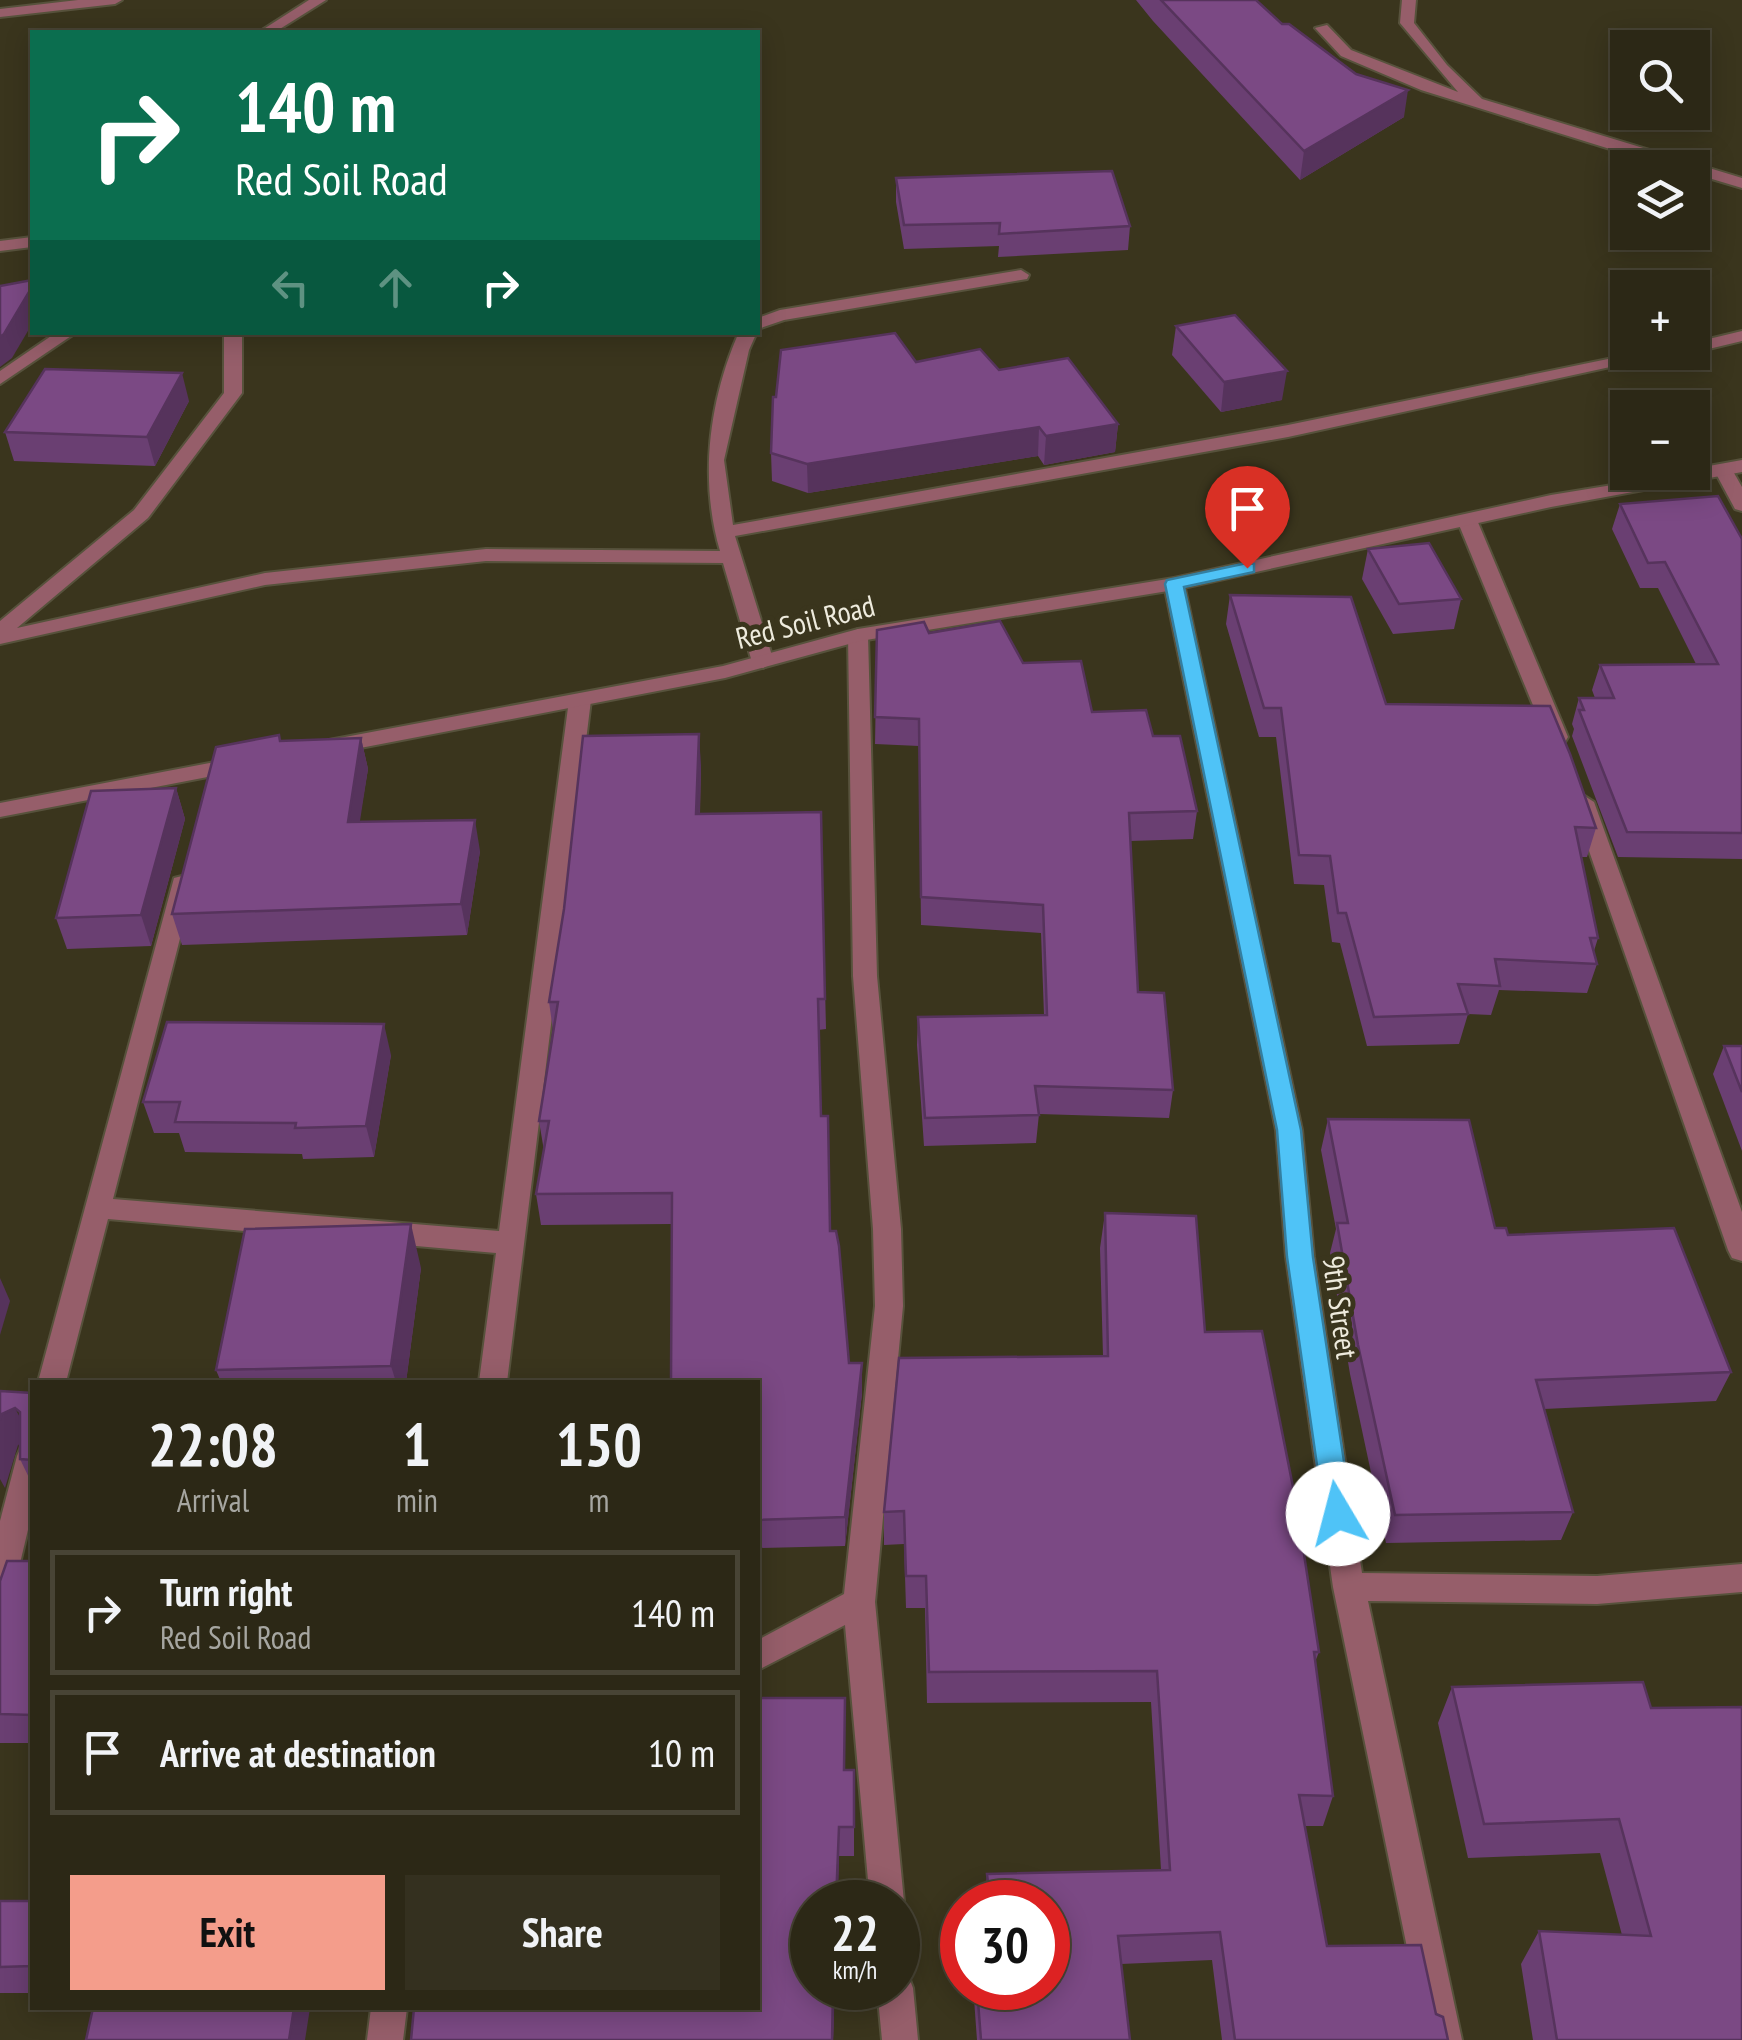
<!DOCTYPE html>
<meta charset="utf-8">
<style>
body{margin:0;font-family:"PT Sans Narrow",sans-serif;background:#34301f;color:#f1f3f6;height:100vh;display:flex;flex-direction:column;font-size:38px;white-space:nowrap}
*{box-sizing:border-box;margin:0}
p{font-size:32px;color:#a6a6a1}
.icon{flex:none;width:55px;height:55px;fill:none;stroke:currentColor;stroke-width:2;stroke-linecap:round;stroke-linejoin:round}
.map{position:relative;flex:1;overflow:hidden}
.side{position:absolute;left:30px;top:1380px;width:730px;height:630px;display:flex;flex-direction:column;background:#2c2816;border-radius:0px;box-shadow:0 5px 25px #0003,0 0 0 2px #484435}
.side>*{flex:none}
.guide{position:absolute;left:30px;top:30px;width:730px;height:305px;border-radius:0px;box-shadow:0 5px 25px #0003,0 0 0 2px #484435;background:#0b6e4f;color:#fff;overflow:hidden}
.buttons{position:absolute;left:1610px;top:30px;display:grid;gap:20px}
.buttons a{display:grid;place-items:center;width:100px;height:100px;border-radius:0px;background:#2c2816;box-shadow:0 5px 25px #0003,0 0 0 2px #484435;font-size:50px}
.speed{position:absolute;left:790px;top:1880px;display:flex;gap:20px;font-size:50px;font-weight:700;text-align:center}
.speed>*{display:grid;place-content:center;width:130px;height:130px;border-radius:50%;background:#2c2816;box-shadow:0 5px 25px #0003,0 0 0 2px #484435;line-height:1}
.speed small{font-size:25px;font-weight:400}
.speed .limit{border:15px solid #d22;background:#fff;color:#111}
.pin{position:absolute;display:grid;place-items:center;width:85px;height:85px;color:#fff;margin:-102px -42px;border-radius:50% 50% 50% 0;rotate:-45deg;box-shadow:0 0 10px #0007}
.pin .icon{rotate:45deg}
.me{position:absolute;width:110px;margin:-55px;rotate:352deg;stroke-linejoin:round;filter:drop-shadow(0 0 8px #0008)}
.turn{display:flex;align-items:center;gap:35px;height:210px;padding:0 40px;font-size:45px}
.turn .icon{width:130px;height:130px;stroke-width:2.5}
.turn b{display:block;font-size:70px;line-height:85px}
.lanes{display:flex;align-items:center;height:95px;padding:0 40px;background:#0003;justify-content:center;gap:50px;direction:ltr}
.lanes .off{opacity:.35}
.eta{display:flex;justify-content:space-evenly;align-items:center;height:170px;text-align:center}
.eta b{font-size:60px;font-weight:700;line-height:70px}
.action{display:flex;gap:20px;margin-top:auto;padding:20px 40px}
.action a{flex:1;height:115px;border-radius:0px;background:#f49d8b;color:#111;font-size:40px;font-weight:700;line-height:115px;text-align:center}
.action a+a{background:#34301f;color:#f1f3f6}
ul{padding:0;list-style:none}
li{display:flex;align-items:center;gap:30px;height:125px;margin:0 20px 15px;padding:0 20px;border:5px solid #484435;border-radius:0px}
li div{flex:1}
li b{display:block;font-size:38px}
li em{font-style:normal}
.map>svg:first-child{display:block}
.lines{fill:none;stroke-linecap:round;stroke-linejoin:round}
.service-casing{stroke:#57523c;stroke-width:4}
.minor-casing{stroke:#57523c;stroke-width:4}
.tertiary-casing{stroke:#57523c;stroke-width:4}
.service{fill:#965e6a;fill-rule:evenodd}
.minor{fill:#965e6a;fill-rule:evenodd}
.tertiary{fill:#965e6a;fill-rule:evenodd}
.wall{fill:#6a3f72}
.shaded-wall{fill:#56335c}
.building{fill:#7b4984;stroke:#56335c;stroke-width:2.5}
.route{fill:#4fc3f7;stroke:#337fa1;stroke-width:2.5}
.labels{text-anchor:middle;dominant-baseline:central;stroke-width:10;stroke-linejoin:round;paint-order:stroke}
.street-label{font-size:30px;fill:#eeebdd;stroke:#3a351d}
</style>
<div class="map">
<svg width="1742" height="2040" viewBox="0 0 1742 2040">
<rect width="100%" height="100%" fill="#3a351d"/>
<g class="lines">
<defs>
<polygon id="service" points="1402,0 1416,0 1414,23 1447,65 1482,99 1742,178 1742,188 1692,173 1692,168 1671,168 1421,90 1341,56 1315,28 1327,25 1351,50 1458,92 1400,23"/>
<g id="minor">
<polygon points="78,0 122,0 115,4 0,17 0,9"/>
<polygon points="309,0 326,0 275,32 259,32"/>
<polygon points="32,237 32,247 0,251 0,241"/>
<polygon points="1021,270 1029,275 1027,279 784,320 758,329 758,318 780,310"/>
<polygon points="1742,331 1742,341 1692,353 1689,352 1692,352 1692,343"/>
<polygon points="57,332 77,332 0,384 0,371"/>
<path d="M 224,332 L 242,332 L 242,393 L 148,518 L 17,628 L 265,573 L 486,549 L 720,551 C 699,480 709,400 739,332 L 757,332 L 749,350 L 724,460 L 733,525 L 1288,425 L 1642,352 L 1679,352 L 1288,437 L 735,536 L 774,662 L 763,668 L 752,662 L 723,563 L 486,561 L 265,585 L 0,644 L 0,621 L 134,510 L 224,393 Z"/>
<polygon points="1723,464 1730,466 1742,487 1742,511 1735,509 1714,470"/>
<polygon points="1467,514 1477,520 1568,737 1565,742 1557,744 1546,737 1457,520"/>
<polygon points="1174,578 1184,584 1302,1130 1314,1257 1362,1573 1597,1576 1742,1564 1742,1592 1597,1604 1368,1601 1462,2040 1426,2040 1333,1587 1286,1257 1276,1130 1164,584"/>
<polygon points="858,629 868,635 877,976 901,1229 903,1306 875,1602 904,1902 898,1915 898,1902 870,1902 845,1625 758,1670 758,1640 844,1594 875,1306 873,1229 853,976 848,635"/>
<polygon points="580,693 591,700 507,1382 479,1382 496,1253 108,1219 66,1382 38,1382 174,878 182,876 194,884 113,1199 499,1231 569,700"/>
<polygon points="1583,795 1594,802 1742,1212 1742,1261 1732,1258 1728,1250 1572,802"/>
<polygon points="32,1443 32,1513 16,1580 11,1590 0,1594 0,1521 17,1456 21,1447"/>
<polygon points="898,1971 908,1975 913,1988 918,2040 882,2040 877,1988 898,1988"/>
<polygon points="371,2008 407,2008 403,2040 367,2040"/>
</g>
<g id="tertiary">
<polygon points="1742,460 1742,472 1551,507 1174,590 860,641 725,678 329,754 318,747 329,740 723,666 858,629 1174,578 1551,495 1692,472 1692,469"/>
<polygon points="241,757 249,759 252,764 249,769 0,817 0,803"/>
</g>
</defs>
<use href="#service" class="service-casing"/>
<use href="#minor" class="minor-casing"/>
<use href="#tertiary" class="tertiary-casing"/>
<use href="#service" class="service"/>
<use href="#minor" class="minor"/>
<use href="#tertiary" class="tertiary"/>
</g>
<g class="wall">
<polygon points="1136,0 1256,0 1282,24 1404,117 1300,180 1153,21"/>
<polygon points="896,178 1130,226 1128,250 998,257 999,246 904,249 896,202"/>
<polygon points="1176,326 1282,400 1221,412 1172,355"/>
<polygon points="916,362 999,370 1118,424 1115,452 1044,465 1038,456 808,493 772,481 771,453"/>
<polygon points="189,401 155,466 14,461 5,432"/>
<polygon points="1620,504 1742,539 1742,859 1618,857 1572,736 1574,729 1572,724 1579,698 1595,698 1592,690 1600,665 1696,664 1658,588 1640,588 1612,529"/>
<polygon points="1368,549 1461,599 1454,629 1393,634 1362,579"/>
<polygon points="1230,595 1386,704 1596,828 1587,857 1581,857 1598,938 1594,951 1597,964 1587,993 1499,990 1491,1015 1468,1014 1459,1044 1367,1046 1340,943 1332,942 1324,885 1294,884 1276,737 1259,737 1226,624"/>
<polygon points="877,630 929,633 1023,663 1092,712 1153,736 1197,811 1193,839 1130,841 1138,992 1173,1090 1169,1118 1039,1114 1036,1143 924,1146 917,1045 918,1017 1044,1015 1041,933 921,925 919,746 875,744"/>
<polygon points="361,738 368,769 359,822 480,851 467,935 182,945 172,914 281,741"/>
<polygon points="701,765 700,814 821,812 826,1029 818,1030 821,1116 830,1231 849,1363 862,1363 862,1393 845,1546 758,1548 758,1382 671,1381 672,1224 541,1225 536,1194 544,1151 539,1121 553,1030 549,1002"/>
<polygon points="176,788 185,819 151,946 67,949 56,918"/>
<polygon points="1724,1046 1742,1046 1742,1151 1713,1074"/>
<polygon points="391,1055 374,1157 303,1159 302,1154 185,1152 179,1133 154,1133 143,1102"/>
<polygon points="1328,1119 1495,1228 1731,1372 1716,1401 1544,1409 1573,1512 1561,1540 1386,1543 1350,1374 1330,1253 1336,1229 1321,1150"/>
<polygon points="1105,1213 1205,1332 1319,1652 1315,1662 1333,1796 1323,1826 1305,1826 1327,1946 1436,2014 1448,2040 1222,2040 1212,1960 1121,1964 1130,2040 977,2040 974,1999 975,1988 1048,1988 1048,1902 985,1902 987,1874 1161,1870 1151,1702 927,1703 925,1608 906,1608 904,1544 884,1545 884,1512 1103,1356 1100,1248"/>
<polygon points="421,1268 406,1382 221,1382 216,1370"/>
<polygon points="20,1459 32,1460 32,1484"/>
<polygon points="32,1561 32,1743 0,1743 0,1581"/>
<polygon points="1643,1682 1742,2040 1533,2040 1521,1964 1539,1931 1622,1935 1600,1853 1468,1858 1438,1723 1452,1687"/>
<polygon points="845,1698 845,1770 854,1770 854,1856 839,1856 833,2040 411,2040 758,2008"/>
<rect x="0" y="1901" width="32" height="92"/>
</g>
<g class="shaded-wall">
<polygon points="1408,90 1404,117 1300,180 1304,151"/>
<polygon points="32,287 32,324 12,358 0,367 0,337"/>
<polygon points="1287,371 1282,400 1221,412 1224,382"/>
<polygon points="182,373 189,401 155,466 147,437"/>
<polygon points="1118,424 1115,452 1044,465 1046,436"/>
<polygon points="1039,427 1038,456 808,493 807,464"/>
<polygon points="699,734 701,765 699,844 696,814"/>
<polygon points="361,738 368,769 355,853 348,822"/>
<polygon points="176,788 185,819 151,946 141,915"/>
<polygon points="475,820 480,851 467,935 461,904"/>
<polygon points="384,1024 391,1055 374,1157 366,1126"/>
<polygon points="411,1224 421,1268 406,1382 396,1382 391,1366"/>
<polygon points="0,1278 10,1301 0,1335"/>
<polygon points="862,1363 862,1393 845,1546 845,1517"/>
<polygon points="15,1408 31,1439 18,1445 5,1488 0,1479 0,1420 2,1414"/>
<polygon points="839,1827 838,1902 836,1902"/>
<polygon points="833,1988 835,1988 833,2040 832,2040"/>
<polygon points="294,2008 310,2008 305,2040 289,2040"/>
</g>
<g class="building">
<polygon points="1161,0 1256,0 1282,24 1289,24 1356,74 1408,90 1304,151"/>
<polygon points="1112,171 1130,226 999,234 1000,223 904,225 896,178"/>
<polygon points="32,280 32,287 4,334 0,337 0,286"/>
<polygon points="1235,315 1287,371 1224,382 1176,326"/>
<polygon points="895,333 916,362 980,349 999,370 1068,358 1118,424 1046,436 1039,427 807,464 771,453 773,397 776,397 781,350"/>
<polygon points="45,369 182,373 147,437 5,432"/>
<polygon points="1718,496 1742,539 1742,833 1627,832 1579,710 1584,710 1579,698 1614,698 1600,665 1718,664 1665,562 1648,563 1620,504"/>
<polygon points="1429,543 1461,599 1399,604 1368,549"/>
<polygon points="1230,595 1351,597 1386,704 1550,706 1570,754 1596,828 1575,827 1598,938 1590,938 1597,964 1495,959 1500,986 1458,984 1468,1014 1374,1017 1346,913 1338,913 1330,856 1299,855 1281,708 1264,708"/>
<polygon points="1000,621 1023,663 1081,661 1092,712 1146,710 1153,736 1180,736 1197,811 1129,813 1138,992 1164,993 1173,1090 1035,1086 1039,1115 925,1118 918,1017 1047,1015 1043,905 921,897 919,719 875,717 877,630 924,622 929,633"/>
<polygon points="699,734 696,814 821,812 825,999 818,999 821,1116 828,1116 830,1231 836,1231 839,1246 849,1363 862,1363 845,1517 758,1520 758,1382 502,1382 502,1380 671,1381 672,1193 536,1194 549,1121 539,1121 558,1002 549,1002 564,909 583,736"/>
<polygon points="279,735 280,741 361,738 348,822 475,820 461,904 172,914 216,747"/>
<polygon points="176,788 141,915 56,918 91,791"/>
<polygon points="167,1022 384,1024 366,1126 295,1128 296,1123 175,1122 180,1102 143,1102"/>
<polygon points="1724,1046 1742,1046 1742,1092"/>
<polygon points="1328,1119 1469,1120 1495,1228 1506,1228 1508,1235 1674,1228 1731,1372 1536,1380 1573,1512 1395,1515 1358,1345 1337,1223 1348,1223"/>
<polygon points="1105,1213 1196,1216 1205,1332 1262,1331 1296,1502 1319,1652 1314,1652 1333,1796 1299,1795 1327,1946 1421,1945 1436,2014 1443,2017 1448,2040 1235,2040 1220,1932 1118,1936 1130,2040 981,2040 977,1988 1048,1988 1048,1902 990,1902 987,1874 1170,1870 1157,1671 929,1672 926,1576 906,1576 904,1511 884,1512 899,1358 1108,1356"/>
<polygon points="411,1224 391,1366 216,1370 245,1229"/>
<polygon points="0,1391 32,1393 32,1460 20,1459 20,1412 15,1408 2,1414 0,1420"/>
<polygon points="7,1561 32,1561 32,1715 0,1714 0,1581"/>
<polygon points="1643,1682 1651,1708 1742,1707 1742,2040 1557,2040 1539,1931 1651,1936 1619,1819 1484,1824 1452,1687"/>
<polygon points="758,1698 845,1698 844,1770 854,1770 854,1827 839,1827 836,1902 812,1902 812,1988 833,1988 832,2040 411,2040 414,2008 758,2008"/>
<polygon points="0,1901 32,1901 32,1966 0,1967"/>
<polygon points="93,2008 294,2008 289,2040 86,2040"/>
</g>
<polygon class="route" points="1247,563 1254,564 1254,572 1184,587 1301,1130 1313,1257 1352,1514 1348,1523 1338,1526 1328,1523 1324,1514 1287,1257 1277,1130 1165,584 1167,580"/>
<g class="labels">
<g class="street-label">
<text transform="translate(805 621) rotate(-14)">Red Soil Road</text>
<text transform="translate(1341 1307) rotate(82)">9th Street</text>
</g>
</g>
</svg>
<div class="buttons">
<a><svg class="icon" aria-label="search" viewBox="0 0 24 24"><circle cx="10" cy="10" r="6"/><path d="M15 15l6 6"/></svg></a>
<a><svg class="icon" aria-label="layers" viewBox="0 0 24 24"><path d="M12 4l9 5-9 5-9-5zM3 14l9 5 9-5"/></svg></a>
<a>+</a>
<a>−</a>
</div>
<div class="speed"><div>22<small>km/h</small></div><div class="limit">30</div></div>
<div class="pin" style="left:1247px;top:568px;background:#d93025"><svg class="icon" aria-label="arrive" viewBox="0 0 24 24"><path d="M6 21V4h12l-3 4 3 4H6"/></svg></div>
<svg class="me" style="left:1338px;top:1514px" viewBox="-20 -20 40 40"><circle r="19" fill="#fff"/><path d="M0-13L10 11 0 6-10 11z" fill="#4fc3f7"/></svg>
<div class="guide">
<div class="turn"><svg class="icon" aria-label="right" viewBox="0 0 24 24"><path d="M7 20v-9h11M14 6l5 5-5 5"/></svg><div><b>140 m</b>Red Soil Road</div></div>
<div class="lanes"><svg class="icon off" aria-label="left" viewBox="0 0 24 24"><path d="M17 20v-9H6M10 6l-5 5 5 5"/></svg><svg class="icon off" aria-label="ahead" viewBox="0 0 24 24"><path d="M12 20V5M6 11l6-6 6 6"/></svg><svg class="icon" aria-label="right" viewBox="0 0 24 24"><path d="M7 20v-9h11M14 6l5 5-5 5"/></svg></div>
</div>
<section class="side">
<div class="eta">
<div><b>22:08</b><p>Arrival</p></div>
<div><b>1</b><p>min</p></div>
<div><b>150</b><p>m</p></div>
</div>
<ul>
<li><svg class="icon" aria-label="right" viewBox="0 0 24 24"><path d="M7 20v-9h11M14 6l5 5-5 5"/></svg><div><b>Turn right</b><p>Red Soil Road</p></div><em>140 m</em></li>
<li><svg class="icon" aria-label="arrive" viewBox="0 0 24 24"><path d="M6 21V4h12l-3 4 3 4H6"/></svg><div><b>Arrive at destination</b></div><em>10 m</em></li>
</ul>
<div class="action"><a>Exit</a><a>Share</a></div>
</section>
</div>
